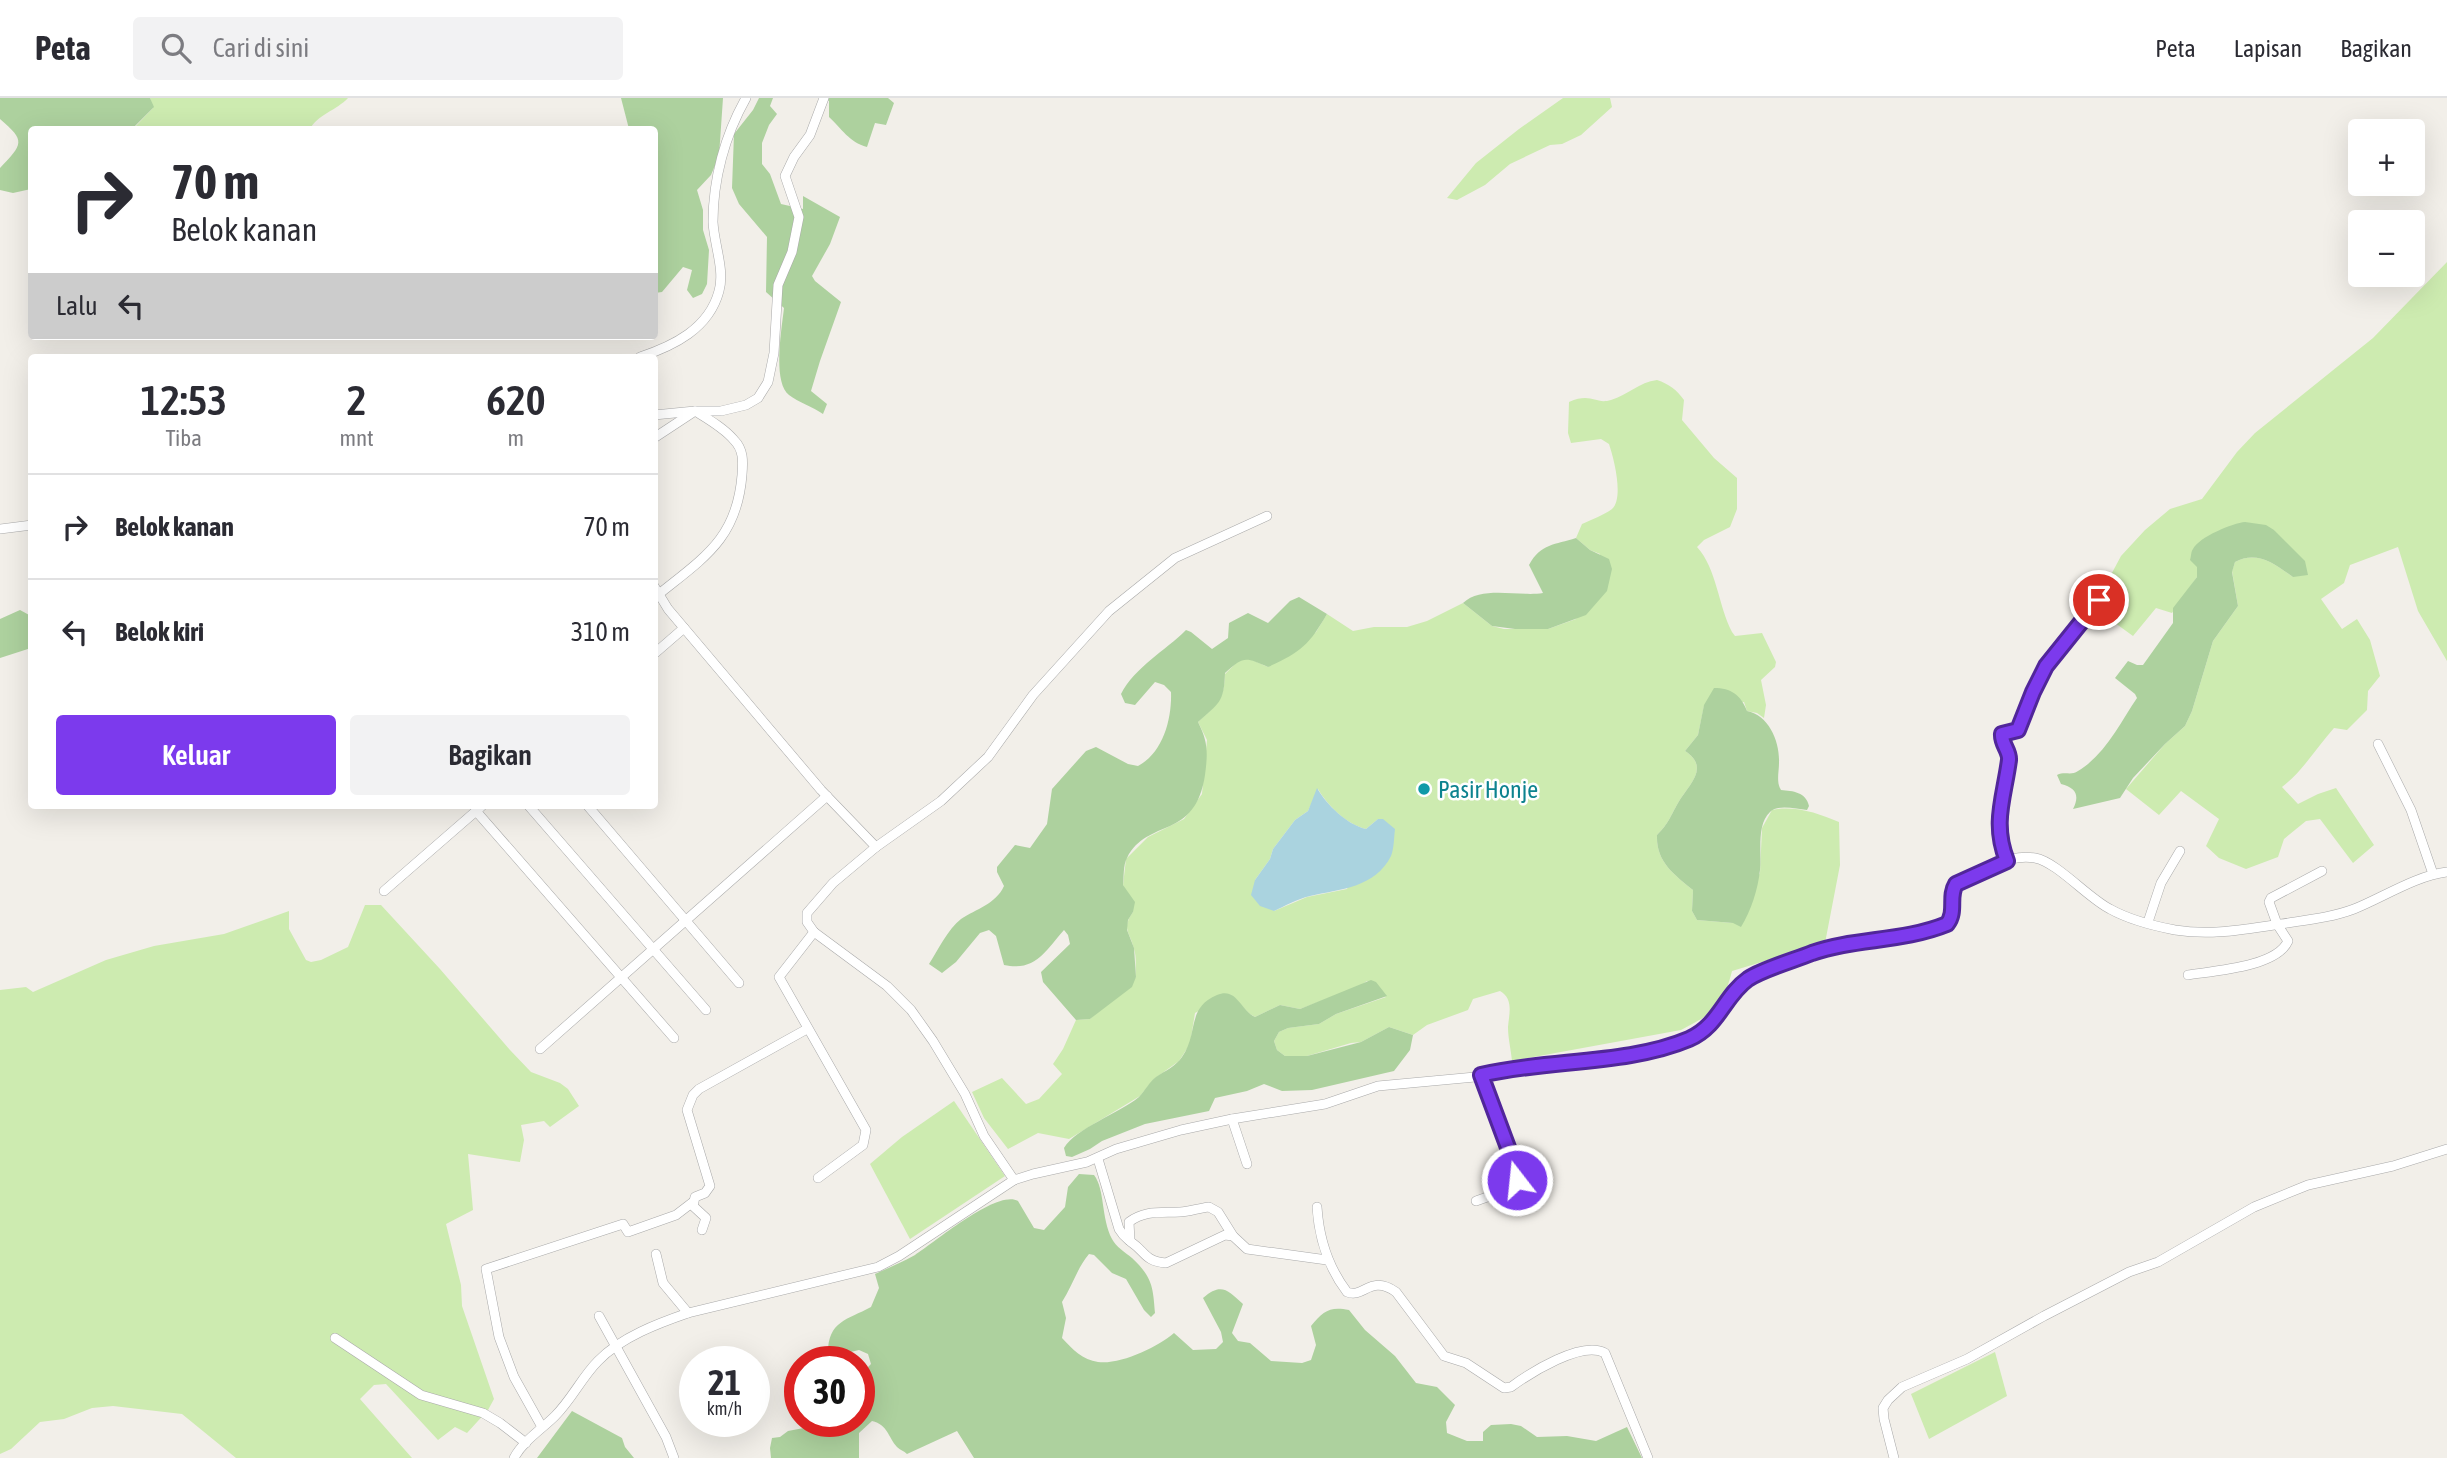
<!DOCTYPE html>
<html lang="id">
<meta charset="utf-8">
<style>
body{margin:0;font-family:"Asap Condensed",sans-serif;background:#f2f2f3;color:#2b2b33;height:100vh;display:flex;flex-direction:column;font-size:26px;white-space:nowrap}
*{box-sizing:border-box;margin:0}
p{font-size:23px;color:#7c7c81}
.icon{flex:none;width:38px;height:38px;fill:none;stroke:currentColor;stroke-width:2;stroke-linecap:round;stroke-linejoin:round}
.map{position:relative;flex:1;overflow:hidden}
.side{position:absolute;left:28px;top:256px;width:630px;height:455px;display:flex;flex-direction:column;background:#fff;border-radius:7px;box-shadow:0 7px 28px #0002}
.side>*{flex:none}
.banner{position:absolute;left:28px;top:28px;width:630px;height:214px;border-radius:7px;box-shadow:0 7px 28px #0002;background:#fff;color:#2b2b33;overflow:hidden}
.controls{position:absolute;left:2348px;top:21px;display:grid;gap:14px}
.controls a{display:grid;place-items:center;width:77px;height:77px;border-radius:7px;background:#fff;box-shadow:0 7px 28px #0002;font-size:35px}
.speed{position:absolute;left:679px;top:1248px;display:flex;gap:14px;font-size:35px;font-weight:700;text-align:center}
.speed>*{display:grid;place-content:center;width:91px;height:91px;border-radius:50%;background:#fff;box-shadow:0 7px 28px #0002;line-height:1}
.speed small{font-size:18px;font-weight:400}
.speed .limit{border:10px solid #d22;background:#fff;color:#111}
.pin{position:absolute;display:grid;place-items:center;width:60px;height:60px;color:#fff;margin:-30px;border:4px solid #fff;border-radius:50%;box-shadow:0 2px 7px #0007}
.me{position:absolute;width:77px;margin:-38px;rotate:344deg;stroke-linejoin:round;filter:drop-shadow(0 0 5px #0008)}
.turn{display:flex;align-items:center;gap:24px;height:147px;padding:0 28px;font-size:32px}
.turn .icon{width:91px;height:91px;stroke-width:2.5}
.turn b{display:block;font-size:49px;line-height:60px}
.then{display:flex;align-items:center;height:66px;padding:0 28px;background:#0003;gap:14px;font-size:26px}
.eta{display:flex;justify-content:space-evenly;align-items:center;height:119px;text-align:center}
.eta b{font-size:42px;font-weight:600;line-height:49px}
.action{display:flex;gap:14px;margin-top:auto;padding:14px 28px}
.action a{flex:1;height:80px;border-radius:7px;background:#7c3aed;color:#fff;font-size:28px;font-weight:600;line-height:80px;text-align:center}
.action a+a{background:#f2f2f3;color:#2b2b33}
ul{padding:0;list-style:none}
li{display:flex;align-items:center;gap:21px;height:105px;padding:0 28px;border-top:2px solid #e1e1e2}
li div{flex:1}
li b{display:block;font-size:26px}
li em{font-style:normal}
header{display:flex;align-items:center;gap:42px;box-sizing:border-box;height:98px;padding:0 35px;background:#fff;border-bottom:2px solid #e1e1e2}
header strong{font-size:33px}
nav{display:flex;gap:38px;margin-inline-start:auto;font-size:24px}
.search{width:490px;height:63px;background:#f2f2f3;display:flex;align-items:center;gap:18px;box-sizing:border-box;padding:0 24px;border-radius:7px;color:#7c7c81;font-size:26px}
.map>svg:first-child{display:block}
.grass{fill:#cdebb0;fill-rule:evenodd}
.forest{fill:#add19e}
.water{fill:#aad3df}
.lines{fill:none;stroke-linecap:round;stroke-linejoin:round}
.minor-casing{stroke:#a9a9a9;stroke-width:10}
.minor{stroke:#fff;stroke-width:9}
.route-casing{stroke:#51269a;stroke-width:18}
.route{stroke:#7c3aed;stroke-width:12}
.culture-dot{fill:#0f9aa8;stroke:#fff;stroke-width:2.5}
.labels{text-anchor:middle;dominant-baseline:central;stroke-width:5;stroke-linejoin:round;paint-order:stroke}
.culture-label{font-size:24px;fill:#0d838f;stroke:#fff;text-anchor:start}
</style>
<header>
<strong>Peta</strong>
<div class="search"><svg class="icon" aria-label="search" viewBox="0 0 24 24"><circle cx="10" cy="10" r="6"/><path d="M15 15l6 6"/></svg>Cari di sini</div>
<nav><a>Peta</a><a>Lapisan</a><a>Bagikan</a></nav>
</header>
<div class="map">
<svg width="2447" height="1360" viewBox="0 0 2447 1360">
<rect width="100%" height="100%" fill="#f2efe9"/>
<g class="grass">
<path d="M 150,0 L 348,0 C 337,12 317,17 310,31 L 132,32 L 153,10 Z"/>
<polygon points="1563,0 1610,0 1612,9 1581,37 1562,46 1550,47 1510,66 1485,87 1457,102 1447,100 1476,65 1519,31"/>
<path d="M 2447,164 L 2447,563 L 2418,513 L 2398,449 L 2350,467 L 2344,485 L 2321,501 L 2342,531 L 2357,521 L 2370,542 L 2380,578 L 2368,593 L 2367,612 L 2347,632 L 2334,630 C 2316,650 2303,673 2282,689 L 2298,706 L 2318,696 L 2336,690 L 2374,747 L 2353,765 L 2320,721 L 2306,723 L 2284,741 L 2278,759 L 2246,771 L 2219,760 L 2206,748 L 2219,721 L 2181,693 L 2159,717 L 2126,691 L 2165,646 L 2185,628 L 2192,613 L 2213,543 L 2238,508 L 2232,473 L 2235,464 C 2257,452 2275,466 2293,479 L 2274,432 L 2197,469 L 2197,479 L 2172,515 L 2156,510 L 2133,538 L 2104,517 L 2097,521 L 2085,514 L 2105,488 L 2121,458 L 2145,432 L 2170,411 L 2202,401 L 2237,354 L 2255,335 L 2373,240 Z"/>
<path d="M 1657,282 C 1669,286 1677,292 1684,302 L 1682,322 L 1714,360 L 1737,380 L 1737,411 L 1730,429 L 1704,442 L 1697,449 C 1717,471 1718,507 1732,534 L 1735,538 L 1762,535 L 1776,564 L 1775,569 L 1761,582 L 1766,607 L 1764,620 L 1757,615 L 1747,613 L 1744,604 L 1704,608 L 1698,637 L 1685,653 C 1711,670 1688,687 1678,705 C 1670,719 1669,725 1657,737 C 1656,764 1674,776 1693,792 L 1692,813 L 1697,822 L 1733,825 L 1760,775 L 1762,730 L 1772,712 C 1794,707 1818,715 1839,724 L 1840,767 L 1825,845 L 1732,873 C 1722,912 1714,914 1681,932 L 1512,963 C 1511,952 1508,940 1508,929 C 1509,916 1514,901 1500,893 L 1473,901 L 1468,912 L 1427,927 L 1413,937 L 1389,929 L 1361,944 L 1351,945 L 1307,958 L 1285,958 L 1277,952 L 1274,943 L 1279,934 L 1288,930 L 1319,926 L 1336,916 L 1386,899 L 1367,883 L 1358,889 L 1300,911 L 1280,907 L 1255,919 C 1243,913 1240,902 1229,896 L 1195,915 L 1190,946 L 1179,963 L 1154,981 L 1140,998 L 1069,1041 L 1038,1035 L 1008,1051 L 984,1020 L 972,994 L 1002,980 L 1026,1006 L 1039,1001 L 1062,976 L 1053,966 L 1063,951 L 1076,922 L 1090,921 L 1136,879 C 1135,871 1137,859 1134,851 C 1130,834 1121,831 1133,814 L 1123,787 L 1126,761 L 1148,739 L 1184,721 L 1202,696 L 1207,642 L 1198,624 C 1217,606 1224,603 1225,576 L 1240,561 L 1250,561 L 1268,569 L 1316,534 L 1327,516 L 1353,533 L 1374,529 L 1407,529 L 1427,523 L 1463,505 L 1492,528 L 1504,531 L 1548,531 L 1576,521 L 1600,456 L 1590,452 L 1576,440 L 1582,426 C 1591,422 1604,417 1612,411 C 1624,400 1614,361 1609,346 L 1601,341 L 1571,345 L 1568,335 L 1569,304 C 1592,294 1595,307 1611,302 C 1628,297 1639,284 1657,282 ZM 1318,691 C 1328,708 1346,726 1366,731 L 1378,721 L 1347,791 L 1307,799 L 1274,813 L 1255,782 L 1270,761 L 1273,751 L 1295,722 L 1308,713 Z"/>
<polygon points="365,807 381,807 440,871 510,952 531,974 560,985 568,991 579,1008 550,1029 544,1023 521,1027 524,1042 520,1064 468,1056 473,1112 446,1126 461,1187 462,1208 494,1301 488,1312 467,1335 455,1329 438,1342 386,1286 374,1287 360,1301 412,1360 236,1360 182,1316 113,1308 92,1310 64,1321 40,1324 11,1351 0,1356 0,892 26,889 33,894 106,862 154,848 224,836 289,813 289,831 306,862 311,864 321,862 348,849"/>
<polygon points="954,1003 1005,1078 910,1141 870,1066 902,1039"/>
<polygon points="1995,1254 2007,1298 1929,1341 1911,1296"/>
</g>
<g class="forest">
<path d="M 0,0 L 150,0 L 154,9 L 132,31 L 32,32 L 31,91 L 13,95 L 0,92 L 0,70 C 23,46 26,43 0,21 Z"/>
<polygon points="621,0 723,0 719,58 711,77 697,92 703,112 703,132 709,152 707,186 702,196 693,200 687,192 692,172 683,169 662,194 655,195 654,117 657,108 654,32 629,31"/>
<path d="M 759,0 L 773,0 L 770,8 L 777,16 L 769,27 L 762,45 L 762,66 L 770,76 L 781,106 L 803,111 L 803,98 L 840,119 L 830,146 L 812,178 L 815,183 L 841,204 L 820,263 L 811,293 L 827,306 L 823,316 C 813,309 798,304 789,297 C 772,284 782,229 784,210 L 766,194 L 767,139 L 739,106 L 732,90 L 734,36 L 753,12 Z"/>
<path d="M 825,0 L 888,0 L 894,5 L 886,27 L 875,25 L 867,49 C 849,44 842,31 829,19 L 829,3 Z"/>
<path d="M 2245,424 L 2266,427 L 2274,432 L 2305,463 L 2308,477 L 2293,479 C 2275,466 2257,452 2235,464 L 2232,474 L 2238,508 L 2213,543 L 2192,613 L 2185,628 L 2165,646 L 2133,680 L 2120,700 L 2073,711 C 2080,697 2076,690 2061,686 L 2057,677 C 2065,673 2071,678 2078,673 C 2105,657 2120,625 2137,600 L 2135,596 L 2115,580 L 2128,563 L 2137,567 L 2143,567 L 2173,525 L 2173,510 L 2197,479 L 2197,469 L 2190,462 C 2191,460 2191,453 2193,451 C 2199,439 2233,425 2245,424 Z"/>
<path d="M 1576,440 L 1590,452 L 1609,461 L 1612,471 L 1607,493 L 1586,517 L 1548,531 L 1515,531 L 1492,528 L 1463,505 C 1482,487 1519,499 1543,495 L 1529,467 C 1541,445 1555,447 1576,440 Z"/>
<path d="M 1299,499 L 1327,516 C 1309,547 1301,554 1268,569 C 1245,559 1244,558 1225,575 C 1224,605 1219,605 1198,624 C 1208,644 1208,654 1205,677 C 1195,743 1148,719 1127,760 C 1123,767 1124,779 1123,787 L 1135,804 L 1133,814 L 1128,822 L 1127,832 L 1134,850 L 1136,879 L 1132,889 L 1090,921 L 1076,922 L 1043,884 L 1041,874 L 1070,846 L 1068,837 L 1064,832 C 1046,852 1036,874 1004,867 L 996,838 L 989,832 L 980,835 L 956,864 L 942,875 L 929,866 C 938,852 948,831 961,821 C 976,811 996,806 1004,788 L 997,774 L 997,769 L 1015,747 L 1030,750 L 1047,726 L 1052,691 L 1086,653 L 1096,649 L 1128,666 L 1138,668 C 1163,655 1172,621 1171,594 L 1164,587 L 1155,584 L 1135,607 L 1125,605 L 1121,596 C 1135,569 1165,553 1186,532 L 1191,534 L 1212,551 L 1228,540 L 1229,525 L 1248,515 L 1268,525 L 1290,503 Z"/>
<polygon points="20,512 31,518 31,550 0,560 0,521"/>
<path d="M 1714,590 C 1731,590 1741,597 1747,613 C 1769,617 1780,644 1779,665 C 1779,674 1776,684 1781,692 C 1793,693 1806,694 1809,708 L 1807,712 C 1796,711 1778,706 1770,714 C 1756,727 1762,755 1760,772 C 1758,791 1751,813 1741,829 L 1733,825 L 1697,822 L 1692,813 L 1693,792 C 1674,776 1656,764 1657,737 C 1669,725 1670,719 1678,705 C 1688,687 1711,670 1685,653 L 1698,637 L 1704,607 Z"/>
<path d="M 1371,882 L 1376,884 L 1387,898 L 1336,916 L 1319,926 L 1288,930 L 1279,934 L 1274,943 L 1277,952 L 1285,958 L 1307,958 L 1361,944 L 1389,929 L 1413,937 L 1410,952 L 1394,973 L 1312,992 L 1282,993 L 1264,986 L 1247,993 L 1215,1000 L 1209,1013 L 1145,1026 L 1102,1043 L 1090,1051 L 1072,1059 L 1066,1058 L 1064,1050 C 1076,1030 1118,1016 1139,999 C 1145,993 1149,984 1156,979 C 1165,973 1176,968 1182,959 C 1199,935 1186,910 1217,897 C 1237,889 1240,912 1255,919 L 1280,907 L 1300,911 Z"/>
<path d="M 1079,1076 L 1094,1077 C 1105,1091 1101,1120 1112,1141 C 1116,1149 1125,1154 1132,1160 C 1152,1179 1153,1188 1155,1215 L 1151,1219 L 1144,1212 L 1126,1181 L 1112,1175 L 1094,1157 L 1089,1156 C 1077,1170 1072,1189 1062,1204 L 1066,1220 L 1062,1240 C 1072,1251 1083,1262 1098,1264 C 1120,1267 1158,1249 1174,1235 L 1193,1252 L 1216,1251 L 1223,1244 L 1221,1234 L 1203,1200 C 1221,1184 1228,1192 1243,1206 L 1232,1235 L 1238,1243 L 1250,1245 L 1271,1263 L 1302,1265 L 1311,1262 L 1316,1247 L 1311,1228 C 1323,1213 1330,1208 1349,1212 L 1365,1232 L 1395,1258 L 1416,1285 L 1437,1289 L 1455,1307 L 1446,1324 L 1447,1335 L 1467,1343 L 1483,1343 L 1483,1334 L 1491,1327 L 1511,1326 L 1521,1328 L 1537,1339 L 1567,1338 L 1596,1343 L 1627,1329 L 1642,1360 L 974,1360 L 957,1333 L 907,1356 C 904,1353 900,1352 897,1349 C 888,1339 888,1327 872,1323 L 859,1335 L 859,1360 L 771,1360 L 770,1350 L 772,1340 L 780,1339 L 788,1333 L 809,1329 L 819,1323 L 859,1323 L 859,1278 L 871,1266 L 868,1256 L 859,1252 L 838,1257 L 828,1255 C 828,1223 847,1222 871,1209 L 879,1190 L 875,1176 C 888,1170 903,1164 915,1157 C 934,1145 997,1091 1018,1103 L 1034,1130 L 1044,1132 L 1065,1109 L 1068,1089 Z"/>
<polygon points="572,1313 622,1340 625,1349 634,1360 537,1360"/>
</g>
<path class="water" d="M 1317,690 C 1327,707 1346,726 1366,731 L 1378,721 L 1383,721 L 1395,731 C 1394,739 1394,751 1391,758 C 1375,790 1340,791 1310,798 C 1297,801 1285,808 1274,813 L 1260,808 L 1251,797 L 1255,782 L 1270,761 L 1273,751 L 1295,722 L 1308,713 Z"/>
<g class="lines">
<defs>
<g id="minor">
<path d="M 640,259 C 673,248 709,231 719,193 C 725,172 714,146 713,124 C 713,81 725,37 746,0"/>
<path d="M 654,317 L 695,313 C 708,321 724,330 734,342 C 744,352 743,364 742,377 C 737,440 705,459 659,496"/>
<polyline points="654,340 695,313 721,313 746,307 758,300 768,284 774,255 778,187 792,154 799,119 785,78 794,59 810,37 824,0"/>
<polyline points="0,431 32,427"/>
<polyline points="654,488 668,511 821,692 876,749"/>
<polyline points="654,556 684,530"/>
<polyline points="2378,646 2411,712 2433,776"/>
<polyline points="528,707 706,912"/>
<polyline points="587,707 739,885"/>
<polyline points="476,713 674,940"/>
<polyline points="2007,763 2001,749 1998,721 2010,659 2001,639 2006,634 2018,631 2033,594 2046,568 2106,493"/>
<polyline points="384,793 483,707"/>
<polyline points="2148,824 2161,785 2180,753"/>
<polyline points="814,834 779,879 866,1032 863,1047 818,1080"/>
<path d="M 2188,877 C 2213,873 2277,869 2288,843 L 2277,826 L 2269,804 L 2271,800 L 2322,773"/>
<polyline points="540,951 827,698"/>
<polyline points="1232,1021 1247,1066"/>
<path d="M 1098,1061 L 1119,1131 C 1123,1138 1125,1139 1131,1144 C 1146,1154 1144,1163 1166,1165 L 1225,1137 L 1233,1138"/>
<polyline points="1014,1082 984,1038 965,996 933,943 911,912 887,888 814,834 807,824 807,815 833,785 876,749 941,703 988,659 1033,597 1109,513 1175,460 1267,418"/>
<polyline points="1476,1103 1504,1093 1517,1082 1516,1071 1481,977"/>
<path d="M 1317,1109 C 1319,1140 1328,1169 1347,1194 C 1364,1201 1370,1176 1396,1194 L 1444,1258 L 1466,1265 L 1504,1290 L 1511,1289 C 1530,1275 1582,1242 1605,1255 L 1648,1360"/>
<polyline points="702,1132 706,1120 693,1108 695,1099 705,1095 710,1088 687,1012 693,997 699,991 807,931"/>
<path d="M 1130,1143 L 1129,1124 C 1145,1112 1160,1115 1180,1114 C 1189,1114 1199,1110 1209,1109 L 1218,1114 L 1233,1138 L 1247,1151 L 1327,1162"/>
<polyline points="656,1156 663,1185 688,1215"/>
<polyline points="599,1218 666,1339 674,1360"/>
<polyline points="335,1240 421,1297 483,1315 500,1325 526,1345"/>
<polyline points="542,1329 514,1279 499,1239 486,1171 623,1126 628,1134 676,1117 693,1104"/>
<path d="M 514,1360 C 523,1343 542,1331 555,1318 C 572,1301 582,1279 598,1263 C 621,1239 659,1225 688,1215 L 878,1169 L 899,1158 L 1014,1082 L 1033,1076 L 1087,1064 L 1116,1051 L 1181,1032 L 1232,1021 L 1325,1006 L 1378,988 L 1475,979 L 1529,967 L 1576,964 L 1667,950 L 1704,933 L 1741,888 L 1758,877 L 1817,854 L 1881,843 L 1925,833 L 1947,826 C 1957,813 1948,799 1956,786 C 1976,773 2010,755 2035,760 C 2057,764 2088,800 2110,811 C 2128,821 2154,828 2175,832 C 2213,838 2245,831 2281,826 C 2306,822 2330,820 2354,811 C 2384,799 2415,778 2447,774"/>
<polyline points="1894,1360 1884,1321 1883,1310 1888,1302 1902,1289 1967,1261 2044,1218 2129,1174 2158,1164 2254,1109 2308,1087 2393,1068 2447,1051"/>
</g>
</defs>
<use href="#minor" class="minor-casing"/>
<use href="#minor" class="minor"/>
</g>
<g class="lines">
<defs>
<path id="route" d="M 1517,1082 L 1516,1071 L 1481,977 C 1547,961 1628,967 1689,941 C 1719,928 1724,898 1748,881 C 1763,871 1795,862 1812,855 C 1854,840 1903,844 1947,826 C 1957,813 1948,799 1956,786 L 2007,763 C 1992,725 2004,700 2009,662 C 2010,653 2001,646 2002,636 L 2018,632 L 2033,594 L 2046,568 L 2099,502"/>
</defs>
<use href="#route" class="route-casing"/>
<use href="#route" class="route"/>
</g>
<circle class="culture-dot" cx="1424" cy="691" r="7"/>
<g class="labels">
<g class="culture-label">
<text x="1438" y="691">Pasir Honje</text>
</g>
</g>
</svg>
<div class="controls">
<a>+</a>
<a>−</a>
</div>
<div class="speed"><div>21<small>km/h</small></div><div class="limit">30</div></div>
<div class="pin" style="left:2099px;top:502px;background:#d93025"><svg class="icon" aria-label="arrive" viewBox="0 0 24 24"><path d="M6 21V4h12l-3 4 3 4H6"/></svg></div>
<svg class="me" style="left:1517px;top:1082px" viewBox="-20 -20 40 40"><circle r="17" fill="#7c3aed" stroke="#fff" stroke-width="3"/><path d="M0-11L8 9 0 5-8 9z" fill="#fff"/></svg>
<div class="banner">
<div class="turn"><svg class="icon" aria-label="right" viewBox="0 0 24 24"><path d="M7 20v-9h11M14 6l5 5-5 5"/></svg><div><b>70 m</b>Belok kanan</div></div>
<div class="then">Lalu<svg class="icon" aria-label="left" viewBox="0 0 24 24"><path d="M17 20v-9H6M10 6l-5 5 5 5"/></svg></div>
</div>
<section class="side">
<div class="eta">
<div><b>12:53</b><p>Tiba</p></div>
<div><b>2</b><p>mnt</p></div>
<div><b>620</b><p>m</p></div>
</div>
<ul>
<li><svg class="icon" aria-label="right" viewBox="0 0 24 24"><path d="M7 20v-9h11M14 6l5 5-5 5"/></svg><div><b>Belok kanan</b></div><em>70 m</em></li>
<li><svg class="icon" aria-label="left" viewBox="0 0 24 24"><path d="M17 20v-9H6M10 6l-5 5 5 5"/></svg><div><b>Belok kiri</b></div><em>310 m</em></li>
</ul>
<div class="action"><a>Keluar</a><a>Bagikan</a></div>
</section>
</div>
